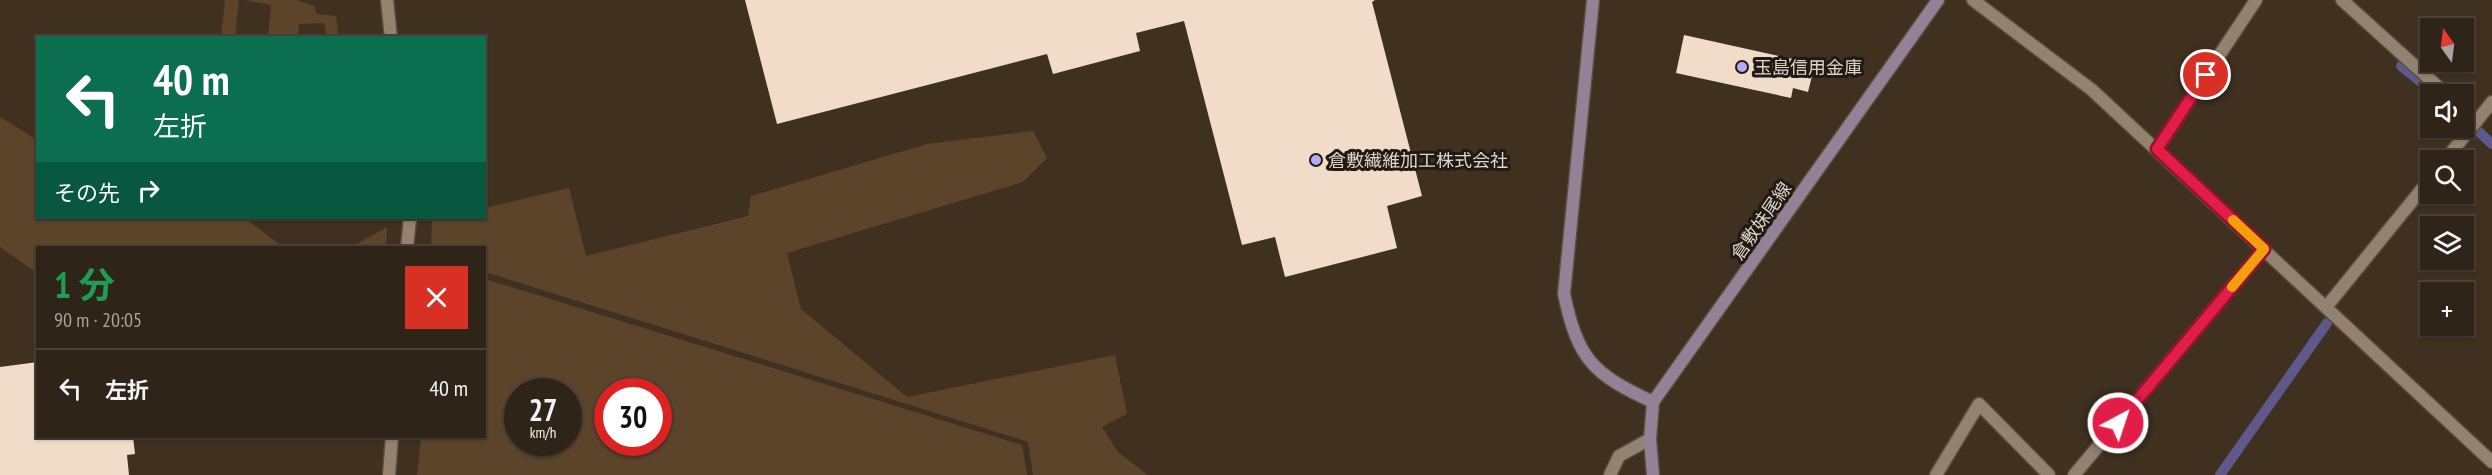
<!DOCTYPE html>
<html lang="ja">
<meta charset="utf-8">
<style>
body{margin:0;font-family:"PT Sans Narrow","Noto Sans JP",sans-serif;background:#372c21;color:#f1f3f6;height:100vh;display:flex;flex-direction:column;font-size:22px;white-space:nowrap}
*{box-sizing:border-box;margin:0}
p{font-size:20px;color:#a7a4a2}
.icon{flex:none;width:33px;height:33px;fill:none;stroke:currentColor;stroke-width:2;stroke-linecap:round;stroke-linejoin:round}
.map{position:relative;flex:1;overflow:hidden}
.side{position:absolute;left:36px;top:246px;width:450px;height:192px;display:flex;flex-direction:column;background:#2f2418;border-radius:0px;box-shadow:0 2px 4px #0004,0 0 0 2px #4a4137}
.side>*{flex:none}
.banner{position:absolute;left:36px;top:36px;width:450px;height:183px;border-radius:0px;box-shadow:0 2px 4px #0004,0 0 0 2px #4a4137;background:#0b6e4f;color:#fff;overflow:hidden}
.needle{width:39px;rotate:346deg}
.tools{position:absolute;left:2420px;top:18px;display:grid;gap:12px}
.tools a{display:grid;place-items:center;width:54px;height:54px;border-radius:0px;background:#2f2418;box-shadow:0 2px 4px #0004,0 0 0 2px #4a4137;font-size:30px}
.speed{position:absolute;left:504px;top:378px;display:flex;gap:12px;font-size:30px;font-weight:700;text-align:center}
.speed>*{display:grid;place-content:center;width:78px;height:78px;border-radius:50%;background:#2f2418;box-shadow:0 2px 4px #0004,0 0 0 2px #4a4137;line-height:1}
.speed small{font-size:15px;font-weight:400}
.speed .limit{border:9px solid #d22;background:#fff;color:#111}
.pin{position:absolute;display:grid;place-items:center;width:51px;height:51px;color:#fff;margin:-26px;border:3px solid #fff;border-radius:50%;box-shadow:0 2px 6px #0007}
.me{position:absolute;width:66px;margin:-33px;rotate:40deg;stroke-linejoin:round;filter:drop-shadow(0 0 4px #0008)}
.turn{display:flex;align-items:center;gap:21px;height:126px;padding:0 18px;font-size:27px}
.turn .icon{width:78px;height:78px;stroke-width:2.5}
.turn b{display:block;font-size:42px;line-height:51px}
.then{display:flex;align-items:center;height:57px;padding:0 18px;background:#0003;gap:12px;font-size:22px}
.round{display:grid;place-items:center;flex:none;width:63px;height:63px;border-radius:0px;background:#372c21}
.headline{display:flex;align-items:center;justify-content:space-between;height:102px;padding:0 18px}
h1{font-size:36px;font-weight:700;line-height:45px;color:#1e9e55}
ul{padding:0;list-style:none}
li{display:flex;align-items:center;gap:18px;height:78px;padding:0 18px;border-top:2px solid #4a4137}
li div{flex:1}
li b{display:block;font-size:22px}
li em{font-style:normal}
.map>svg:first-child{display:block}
.green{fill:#5c442a;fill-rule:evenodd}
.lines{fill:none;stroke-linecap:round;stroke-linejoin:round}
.stream{stroke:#5e598a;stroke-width:10}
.building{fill:#f0dcc9}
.street-casing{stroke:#5a4d40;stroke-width:15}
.secondary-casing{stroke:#5a4d40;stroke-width:15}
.street{stroke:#948270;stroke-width:12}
.secondary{stroke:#938295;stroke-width:12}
.route-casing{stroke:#92132f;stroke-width:15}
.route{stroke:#e11d48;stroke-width:10}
.slow{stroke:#f59e0b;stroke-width:10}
.poi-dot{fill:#b3adf9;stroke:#201a13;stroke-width:2}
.labels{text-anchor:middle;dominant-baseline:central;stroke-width:6;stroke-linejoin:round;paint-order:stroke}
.poi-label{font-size:18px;fill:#dfd6cc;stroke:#201a13;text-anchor:start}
.street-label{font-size:18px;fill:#dfd6cc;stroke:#201a13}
</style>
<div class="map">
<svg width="2492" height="475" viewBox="0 0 2492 475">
<rect width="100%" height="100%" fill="#3f3020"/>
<g class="green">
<polygon points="225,0 239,0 235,37 221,37"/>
<polygon points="243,0 296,0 314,6 317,14 336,16 339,37 327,37 324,23 299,24 298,37 268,37 271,5"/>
<polygon points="0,117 37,140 38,218 249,218 250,222 283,247 38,248 37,273 0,247"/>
<polygon points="1033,131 1047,158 1023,182 787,253 801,309 907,397 1115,355 1127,414 1102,427 1118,452 1148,475 1033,475 1028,442 485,272 484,248 431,247 432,218 484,218 485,208 569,188 586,256 748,216 751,196 927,144"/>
<polygon points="387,227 386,247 351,247"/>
<path d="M 485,279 L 1022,445 L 1027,475 L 417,475 L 421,437 L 484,436 ZM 518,392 L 568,392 L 568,442 L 518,442 ZM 608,392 L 658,392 L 658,442 L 608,442 Z"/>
</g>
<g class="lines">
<g class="stream">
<polyline points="2401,66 2436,94"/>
<polyline points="2477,130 2492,144"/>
<polyline points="2220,475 2327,323"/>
</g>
</g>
<g class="building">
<polygon points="745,0 1375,0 1372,2 1422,196 1387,206 1397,248 1285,277 1275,237 1242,245 1184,21 1136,33 1140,51 1053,74 1047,54 777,124"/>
<polygon points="1684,35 1802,61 1799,73 1812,76 1808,92 1793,88 1791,98 1676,73"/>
<polygon points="38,362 38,436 133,436 135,454 127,455 129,475 0,475 0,367"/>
</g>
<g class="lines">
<defs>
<g id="street">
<polyline points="387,0 391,38"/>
<polyline points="1973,0 2092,90 2492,462"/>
<polyline points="2342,0 2446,94"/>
<polyline points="2463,110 2476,122"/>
<polyline points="2157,149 2256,0"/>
<polyline points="2445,160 2492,102"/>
<polyline points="407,248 410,218"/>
<polyline points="2327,306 2430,179"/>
<polyline points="389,475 392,436"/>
<polyline points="1610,475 1619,456 1650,439"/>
<polyline points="1936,475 1979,404 2049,475"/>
<polyline points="2074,475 2264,249"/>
</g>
<g id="secondary">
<path d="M 1593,0 L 1564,294 C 1578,360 1593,374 1653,402"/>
<polyline points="1653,475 1650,439 1653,402 1938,0"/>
</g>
</defs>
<use href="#street" class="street-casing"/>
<use href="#secondary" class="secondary-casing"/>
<use href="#street" class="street"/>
<use href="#secondary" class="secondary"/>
</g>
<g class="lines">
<defs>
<polyline id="route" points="2118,423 2264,249 2157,149 2206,75"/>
</defs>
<use href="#route" class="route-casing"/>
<use href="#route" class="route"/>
<polyline class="slow" points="2232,287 2264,249 2233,220"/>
</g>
<g class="poi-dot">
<circle cx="1742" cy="67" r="6"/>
<circle cx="1316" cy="160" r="6"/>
</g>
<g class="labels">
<g class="poi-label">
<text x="1754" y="67">玉島信用金庫</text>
<text x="1328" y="160">倉敷繊維加工株式会社</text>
</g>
<g class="street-label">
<text transform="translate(1761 221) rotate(-55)">倉敷妹尾線</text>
</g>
</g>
</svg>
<div class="tools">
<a><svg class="needle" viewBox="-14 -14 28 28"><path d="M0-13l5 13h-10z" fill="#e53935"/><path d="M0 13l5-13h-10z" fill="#a7a4a2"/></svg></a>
<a><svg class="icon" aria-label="sound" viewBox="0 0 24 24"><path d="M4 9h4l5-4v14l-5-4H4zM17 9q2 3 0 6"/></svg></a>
<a><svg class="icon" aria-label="search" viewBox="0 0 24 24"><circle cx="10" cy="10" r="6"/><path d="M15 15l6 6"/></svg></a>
<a><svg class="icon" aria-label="layers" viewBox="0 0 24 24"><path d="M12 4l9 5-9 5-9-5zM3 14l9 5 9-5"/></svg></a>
<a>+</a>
</div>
<div class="speed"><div>27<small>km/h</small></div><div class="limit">30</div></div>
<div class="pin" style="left:2206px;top:75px;background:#d93025"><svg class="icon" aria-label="arrive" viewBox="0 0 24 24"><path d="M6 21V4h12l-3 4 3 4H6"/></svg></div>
<svg class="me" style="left:2118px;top:423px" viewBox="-20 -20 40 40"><circle r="17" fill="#e11d48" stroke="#fff" stroke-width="3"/><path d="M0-11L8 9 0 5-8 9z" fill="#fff"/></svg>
<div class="banner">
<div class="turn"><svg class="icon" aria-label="left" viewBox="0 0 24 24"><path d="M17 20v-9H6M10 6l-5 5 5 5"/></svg><div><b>40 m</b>左折</div></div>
<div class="then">その先<svg class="icon" aria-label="right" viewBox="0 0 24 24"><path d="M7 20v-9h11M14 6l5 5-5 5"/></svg></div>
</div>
<section class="side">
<div class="headline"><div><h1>1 分</h1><p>90 m · 20:05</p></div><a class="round" style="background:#d93025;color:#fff"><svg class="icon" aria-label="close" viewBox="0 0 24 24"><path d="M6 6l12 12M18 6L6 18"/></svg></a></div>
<ul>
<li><svg class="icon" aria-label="left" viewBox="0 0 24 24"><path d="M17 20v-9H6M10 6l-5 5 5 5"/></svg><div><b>左折</b></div><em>40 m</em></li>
</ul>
</section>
</div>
